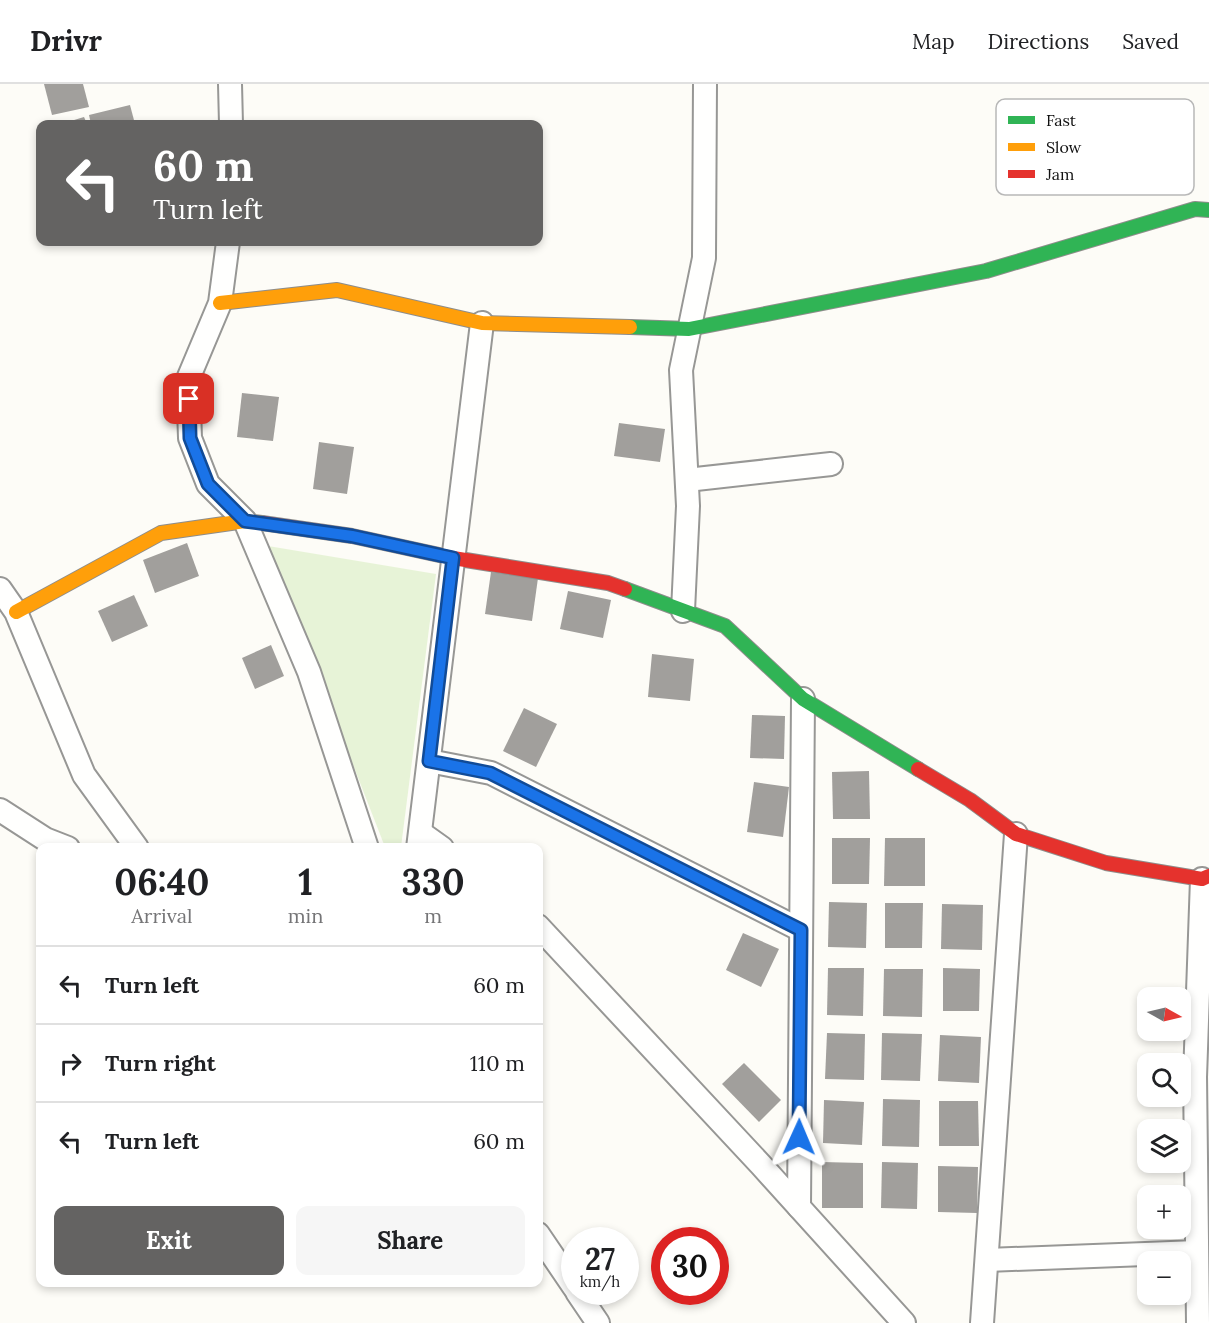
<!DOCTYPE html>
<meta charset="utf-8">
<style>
body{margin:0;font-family:Lora,serif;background:#f6f6f6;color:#202124;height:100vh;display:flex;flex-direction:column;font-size:22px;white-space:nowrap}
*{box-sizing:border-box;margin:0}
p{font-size:20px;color:#757577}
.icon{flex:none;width:33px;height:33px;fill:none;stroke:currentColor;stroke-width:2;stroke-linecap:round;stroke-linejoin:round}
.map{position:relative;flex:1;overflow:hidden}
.details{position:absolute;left:36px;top:759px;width:507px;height:444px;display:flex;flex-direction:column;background:#fff;border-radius:12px;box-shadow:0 3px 9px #0003}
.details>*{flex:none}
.hud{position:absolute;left:36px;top:36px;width:507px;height:126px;border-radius:12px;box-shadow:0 3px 9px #0003;background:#646362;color:#fff;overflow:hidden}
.needle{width:39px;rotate:98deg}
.controls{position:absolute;left:1137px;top:903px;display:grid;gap:12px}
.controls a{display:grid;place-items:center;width:54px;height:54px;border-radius:12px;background:#fff;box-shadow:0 3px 9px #0003;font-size:30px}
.speed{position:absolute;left:561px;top:1143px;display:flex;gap:12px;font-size:30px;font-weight:700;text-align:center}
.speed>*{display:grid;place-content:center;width:78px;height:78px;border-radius:50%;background:#fff;box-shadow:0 3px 9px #0003;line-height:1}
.speed small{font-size:15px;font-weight:400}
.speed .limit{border:9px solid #d22;background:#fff;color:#111}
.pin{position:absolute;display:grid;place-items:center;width:51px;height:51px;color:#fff;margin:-26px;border-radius:12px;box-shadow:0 3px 9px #0006}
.me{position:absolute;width:66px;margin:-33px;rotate:1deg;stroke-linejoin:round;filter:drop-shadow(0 0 4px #0008)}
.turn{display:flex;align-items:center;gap:21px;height:126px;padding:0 18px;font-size:27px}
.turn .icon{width:78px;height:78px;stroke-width:2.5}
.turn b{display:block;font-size:42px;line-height:51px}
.eta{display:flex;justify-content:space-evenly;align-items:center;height:102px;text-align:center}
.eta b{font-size:36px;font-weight:700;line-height:42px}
.primary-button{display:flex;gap:12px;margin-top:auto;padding:12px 18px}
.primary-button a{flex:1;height:69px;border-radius:12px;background:#646362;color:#fff;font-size:24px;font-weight:700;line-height:69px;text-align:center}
.primary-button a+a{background:#f6f6f6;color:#202124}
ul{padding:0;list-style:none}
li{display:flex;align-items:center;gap:18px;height:78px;padding:0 18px;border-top:2px solid #e0e0e0}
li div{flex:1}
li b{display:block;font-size:22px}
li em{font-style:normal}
header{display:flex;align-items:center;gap:36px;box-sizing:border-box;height:84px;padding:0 30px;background:#fff;border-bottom:2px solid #e0e0e0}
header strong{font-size:28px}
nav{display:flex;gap:33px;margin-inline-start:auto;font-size:21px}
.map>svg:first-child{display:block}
.green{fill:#e7f3d7}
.building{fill:#a19f9c}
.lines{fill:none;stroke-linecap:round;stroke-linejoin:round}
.street-casing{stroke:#979795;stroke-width:26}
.fast-casing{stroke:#8e8d8b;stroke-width:16}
.slow-casing{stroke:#8e8d8b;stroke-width:16}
.jam-casing{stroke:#8e8d8b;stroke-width:16}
.street{stroke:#fffffe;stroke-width:22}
.fast{stroke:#30b455;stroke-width:14}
.slow{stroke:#ff9f0a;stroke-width:14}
.jam{stroke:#e5322d;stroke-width:14}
.route-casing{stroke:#114b97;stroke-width:15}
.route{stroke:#1a73e8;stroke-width:10}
.key{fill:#fff;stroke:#b8b8b8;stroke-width:1.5}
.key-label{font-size:16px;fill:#111}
</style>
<header>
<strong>Drivr</strong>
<nav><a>Map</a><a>Directions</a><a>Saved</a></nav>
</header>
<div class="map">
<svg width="1209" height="1239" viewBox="0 0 1209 1239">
<rect width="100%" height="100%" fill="#fdfcf7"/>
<polygon class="green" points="268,462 436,490 401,763 385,763"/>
<g class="building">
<polygon points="44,0 83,0 89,23 52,31"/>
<polygon points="130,21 135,40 91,40 89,31"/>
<polygon points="84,33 87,40 61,40"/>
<polygon points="242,309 279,313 273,357 237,353"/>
<polygon points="619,339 665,345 660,378 614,372"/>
<polygon points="319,358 354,363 347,410 313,405"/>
<polygon points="187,459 199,492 155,509 143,476"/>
<polygon points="491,488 538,494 532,537 485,530"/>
<polygon points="568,507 611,516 603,554 560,545"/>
<polygon points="134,511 148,542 112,558 98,527"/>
<polygon points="271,561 284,592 255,605 242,574"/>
<polygon points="652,570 694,575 690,617 648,613"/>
<polygon points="524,624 557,640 536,683 503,667"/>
<polygon points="752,631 785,632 784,675 750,674"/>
<polygon points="869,687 870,735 833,735 832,688"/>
<polygon points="754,698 789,703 783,753 747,748"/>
<polygon points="832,754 870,754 869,800 832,800"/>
<polygon points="885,754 925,754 925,802 884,802"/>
<polygon points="829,818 867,819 866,864 828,863"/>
<polygon points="885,819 923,819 922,864 885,864"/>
<polygon points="942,820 983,821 982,866 941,865"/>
<polygon points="743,849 779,865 761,903 726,886"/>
<polygon points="828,884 864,884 863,932 827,931"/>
<polygon points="943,884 980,885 979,927 943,927"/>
<polygon points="884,885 923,885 922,933 883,932"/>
<polygon points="827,949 865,950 864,996 825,995"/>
<polygon points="882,949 922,950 920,997 881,996"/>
<polygon points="940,951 981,953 979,999 938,997"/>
<polygon points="744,979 781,1016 759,1038 722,1000"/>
<polygon points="883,1015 920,1016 919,1063 882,1062"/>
<polygon points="824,1016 864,1018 862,1061 823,1059"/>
<polygon points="939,1017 978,1017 979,1062 939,1062"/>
<polygon points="822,1078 863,1079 863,1124 822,1124"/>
<polygon points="882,1078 918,1079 917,1125 881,1124"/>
<polygon points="938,1082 978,1083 977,1129 938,1128"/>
</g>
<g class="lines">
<defs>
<g id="street">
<polyline points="230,0 231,40"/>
<polyline points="228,158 220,219 188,295 190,354 208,400 245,437 309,588 367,764"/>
<polyline points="687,396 831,380"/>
<polyline points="0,505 16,528 84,691 137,764"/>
<polyline points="683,527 688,422 681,286 704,174 705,0"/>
<polyline points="429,677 491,689 801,846"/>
<polyline points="0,726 45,755 68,764"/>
<polyline points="421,749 442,764"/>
<polyline points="418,764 482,239"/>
<polyline points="538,842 761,1081 904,1239"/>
<polyline points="799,1123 803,615"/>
<polyline points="538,1150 574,1203"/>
<polyline points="987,1176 1197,1168"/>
<polyline points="577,1208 598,1239"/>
<polyline points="982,1239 1016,750"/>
<polyline points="1198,1239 1195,993 1202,795"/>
</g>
<g id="fast">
<polyline points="630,243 689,245 986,187 1195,125 1209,126"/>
<polyline points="625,505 725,542 803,615 918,685"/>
</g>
<g id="slow">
<polyline points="220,219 337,206 482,239 630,243"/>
<polyline points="16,528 161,449 245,437 262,439"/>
</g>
<g id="jam">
<polyline points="262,439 352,452 453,474 608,499 625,505"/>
<polyline points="918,685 970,716 1016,750 1106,779 1202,795 1209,792"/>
</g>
</defs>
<use href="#street" class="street-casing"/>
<use href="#fast" class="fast-casing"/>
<use href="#slow" class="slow-casing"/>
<use href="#jam" class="jam-casing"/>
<use href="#street" class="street"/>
<use href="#fast" class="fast"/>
<use href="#slow" class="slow"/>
<use href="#jam" class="jam"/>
</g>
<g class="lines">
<defs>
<polyline id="route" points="189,315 190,354 208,400 245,437 352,452 453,474 429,677 490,689 801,846 799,1053"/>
</defs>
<use href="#route" class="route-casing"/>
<use href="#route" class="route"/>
</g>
<rect x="996" y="15" width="198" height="96" rx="9" class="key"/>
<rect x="1008" y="32" width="27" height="8" fill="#30b455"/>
<rect x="1008" y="59" width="27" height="8" fill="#ff9f0a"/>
<rect x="1008" y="86" width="27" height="8" fill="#e5322d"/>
<g class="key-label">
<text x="1046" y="42">Fast</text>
<text x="1046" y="69">Slow</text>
<text x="1046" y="96">Jam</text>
</g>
</svg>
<div class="controls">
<a><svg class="needle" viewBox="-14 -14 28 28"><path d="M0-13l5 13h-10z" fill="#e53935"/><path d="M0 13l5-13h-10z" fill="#757577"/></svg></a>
<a><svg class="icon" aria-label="search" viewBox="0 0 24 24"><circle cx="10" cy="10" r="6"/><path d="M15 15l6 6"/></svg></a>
<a><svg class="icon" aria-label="layers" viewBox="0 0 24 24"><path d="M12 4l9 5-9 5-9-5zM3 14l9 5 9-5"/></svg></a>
<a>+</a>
<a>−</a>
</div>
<div class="speed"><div>27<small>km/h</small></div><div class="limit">30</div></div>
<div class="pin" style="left:189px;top:315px;background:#d93025"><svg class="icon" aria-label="arrive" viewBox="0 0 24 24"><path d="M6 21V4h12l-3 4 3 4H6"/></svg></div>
<svg class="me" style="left:799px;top:1053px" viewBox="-20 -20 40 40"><path d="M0-17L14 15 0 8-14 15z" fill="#1a73e8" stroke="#fff" stroke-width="4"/></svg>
<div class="hud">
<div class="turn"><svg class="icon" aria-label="left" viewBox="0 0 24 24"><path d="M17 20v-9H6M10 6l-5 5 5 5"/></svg><div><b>60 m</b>Turn left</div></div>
</div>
<section class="details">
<div class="eta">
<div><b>06:40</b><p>Arrival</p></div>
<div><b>1</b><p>min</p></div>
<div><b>330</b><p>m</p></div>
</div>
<ul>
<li><svg class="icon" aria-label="left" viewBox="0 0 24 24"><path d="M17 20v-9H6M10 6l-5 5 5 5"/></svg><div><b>Turn left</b></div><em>60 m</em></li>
<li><svg class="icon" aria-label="right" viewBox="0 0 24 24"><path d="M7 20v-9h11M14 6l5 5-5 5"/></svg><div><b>Turn right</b></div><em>110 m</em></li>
<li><svg class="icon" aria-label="left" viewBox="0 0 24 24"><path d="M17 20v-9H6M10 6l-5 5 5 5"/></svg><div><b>Turn left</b></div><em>60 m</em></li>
</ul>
<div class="primary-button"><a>Exit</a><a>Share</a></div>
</section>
</div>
